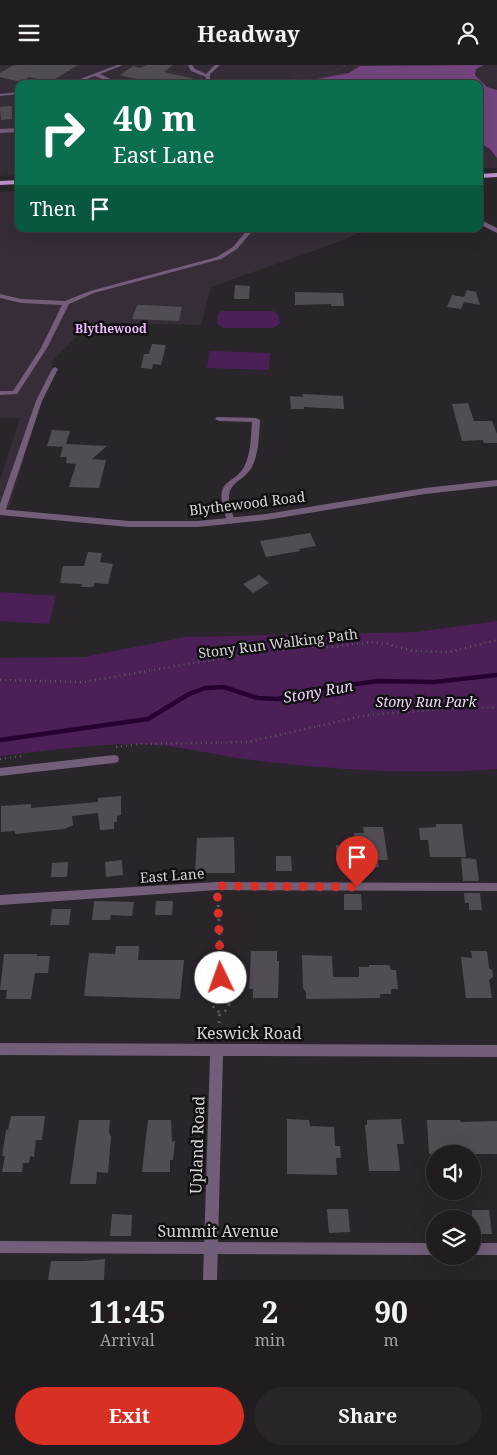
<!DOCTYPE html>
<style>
body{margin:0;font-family:"Noto Serif",serif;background:#282529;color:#f1f3f6;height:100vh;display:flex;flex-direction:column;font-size:19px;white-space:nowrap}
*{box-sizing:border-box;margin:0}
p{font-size:16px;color:#a2a1a5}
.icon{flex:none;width:28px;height:28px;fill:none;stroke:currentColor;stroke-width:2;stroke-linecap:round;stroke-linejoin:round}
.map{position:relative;height:1215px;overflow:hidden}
.side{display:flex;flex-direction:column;background:#201c20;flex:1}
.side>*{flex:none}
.banner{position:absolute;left:15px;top:15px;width:468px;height:152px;border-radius:10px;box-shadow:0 5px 20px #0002,0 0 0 1px #3d3a3e;background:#0b6e4f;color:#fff;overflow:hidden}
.buttons{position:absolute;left:426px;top:1080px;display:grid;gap:10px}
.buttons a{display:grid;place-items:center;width:55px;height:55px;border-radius:50%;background:#201c20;box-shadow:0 5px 20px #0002,0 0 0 1px #3d3a3e;font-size:25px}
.pin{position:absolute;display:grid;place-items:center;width:42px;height:42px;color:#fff;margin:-51px -21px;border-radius:50% 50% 50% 0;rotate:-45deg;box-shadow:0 0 5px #0007}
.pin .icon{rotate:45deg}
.me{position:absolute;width:55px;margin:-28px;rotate:357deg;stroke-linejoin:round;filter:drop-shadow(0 0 4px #0008)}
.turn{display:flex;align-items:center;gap:18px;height:105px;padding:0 15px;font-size:22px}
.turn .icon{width:65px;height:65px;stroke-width:2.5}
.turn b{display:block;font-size:35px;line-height:42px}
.then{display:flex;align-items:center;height:48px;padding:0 15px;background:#0003;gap:10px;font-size:19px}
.eta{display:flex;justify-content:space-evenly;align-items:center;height:85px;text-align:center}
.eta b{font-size:30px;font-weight:700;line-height:35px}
.button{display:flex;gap:10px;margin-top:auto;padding:10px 15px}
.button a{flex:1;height:58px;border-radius:30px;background:#d93025;color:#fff;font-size:20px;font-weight:700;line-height:58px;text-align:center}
.button a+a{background:#282529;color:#f1f3f6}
header{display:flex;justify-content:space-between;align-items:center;height:65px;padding:0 15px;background:#201c20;font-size:22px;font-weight:700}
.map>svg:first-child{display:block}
.built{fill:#362d38}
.green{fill:#4b2057}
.forest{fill:#72457f}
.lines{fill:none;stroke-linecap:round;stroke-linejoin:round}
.stream{stroke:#270032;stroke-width:4.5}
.building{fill:#524d54}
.path-far2{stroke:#5e5a5f;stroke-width:1;stroke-dasharray:0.5 2.5;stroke-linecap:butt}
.path-far1{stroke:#5e5a5f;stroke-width:2.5;stroke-dasharray:1 4;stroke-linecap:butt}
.path{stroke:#5e5a5f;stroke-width:3;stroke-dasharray:2 5;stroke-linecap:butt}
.lane{fill:#725e78;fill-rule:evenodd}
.street{fill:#725e78;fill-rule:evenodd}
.primary{fill:#bd94ca;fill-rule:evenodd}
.route{stroke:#d93025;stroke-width:9;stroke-dasharray:0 16.2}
.labels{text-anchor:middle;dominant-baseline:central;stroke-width:5;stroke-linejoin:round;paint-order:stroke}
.far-neighbourhood-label{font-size:12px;font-weight:bold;fill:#ebbafa;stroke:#110f12}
.street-label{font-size:14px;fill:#d7d4d8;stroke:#110f12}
.park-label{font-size:14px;font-style:italic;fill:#f0d6f8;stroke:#110f12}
.water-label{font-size:15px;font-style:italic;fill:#ecd2f4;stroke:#110f12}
.near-street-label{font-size:16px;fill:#d7d4d8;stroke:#110f12}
</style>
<header><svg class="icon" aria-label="menu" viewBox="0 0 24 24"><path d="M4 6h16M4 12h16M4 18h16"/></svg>Headway<svg class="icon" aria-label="person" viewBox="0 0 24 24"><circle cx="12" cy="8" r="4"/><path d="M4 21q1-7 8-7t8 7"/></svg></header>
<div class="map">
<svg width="497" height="1215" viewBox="0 0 497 1215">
<rect width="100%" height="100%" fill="#2a252b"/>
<g class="built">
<polygon points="0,0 497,0 497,103 479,103 479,19 19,19 19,110 0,111"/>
<polygon points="19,126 19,164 365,164 344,175 211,222 201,260 111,258 85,263 54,294 9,443 0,442 0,415 20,353 0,353 0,127"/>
</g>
<g class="green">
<polygon points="222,246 273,246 278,249 280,259 273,263 223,263 217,259 218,249"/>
<polygon points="210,286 270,288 269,305 207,303"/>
<polygon points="0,527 56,531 49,559 0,556"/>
<path d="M 497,556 L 497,704 C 416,710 333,705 252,695 C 213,690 175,679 136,679 C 90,679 45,686 0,691 L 0,593 L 84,592 L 186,572 L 417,567 Z"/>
</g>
<polygon class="forest" points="484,0 476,4 475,10 487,22 497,25 497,93 490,84 479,77 479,19 295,18 349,8 360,1"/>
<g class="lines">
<polyline class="stream" points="0,675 148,654 189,629 205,623 224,622 257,633 278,634 305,626 378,616 434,617 497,610"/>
</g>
<g class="building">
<polygon points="14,0 78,0 50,17 29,12 21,17 0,12 0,8"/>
<polygon points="147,0 173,0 164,7 195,14 195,19 156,19 120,10 133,1 140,3"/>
<polygon points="12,41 12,54 1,55 0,42"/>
<polygon points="235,220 250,221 249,234 234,234"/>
<polygon points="467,225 476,227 480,240 464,237 461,244 447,242 452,230 464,232"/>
<polygon points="295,227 343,228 344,241 331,241 331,239 295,240"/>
<polygon points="137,240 147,240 182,242 179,256 132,254"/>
<polygon points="152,279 166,280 161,300 153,299 152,304 141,303 144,289 149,289"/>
<polygon points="302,329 343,331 344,344 304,342 304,344 291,344 290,331 303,332"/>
<polygon points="468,338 474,356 492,356 497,369 497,378 484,378 483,375 462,376 452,339"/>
<polygon points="52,365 70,366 66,379 107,381 92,394 106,395 99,423 69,422 76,399 66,398 67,392 60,392 63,382 47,381"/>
<polygon points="310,468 316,481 299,484 300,486 266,492 260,476"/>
<polygon points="88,487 102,488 100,497 113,499 108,519 95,518 93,522 81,522 82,519 60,518 63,501 84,501"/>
<polygon points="259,510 269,518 253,528 243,519"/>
<polygon points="121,731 121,750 117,751 117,757 114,757 114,764 100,765 98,748 72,751 73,760 64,764 15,769 15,766 1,767 1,741 31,739 31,743 98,737 98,733"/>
<polygon points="436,759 462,759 466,792 430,792 428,775 420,775 419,763 436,762"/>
<polygon points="363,762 383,762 388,795 378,795 379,802 371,803 355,803 355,800 337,800 336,780 350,781 349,778 355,778 354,768 364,768"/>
<polygon points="234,772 235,808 195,808 197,773"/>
<polygon points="276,791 291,791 292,806 276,806"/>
<polygon points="461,793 476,794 479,816 463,816"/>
<polygon points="122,795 123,810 106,812 105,797"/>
<polygon points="68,797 67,812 51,812 52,798"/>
<polygon points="464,828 480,828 482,845 469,845 469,838 465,838"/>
<polygon points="344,829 361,829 362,845 344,845"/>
<polygon points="94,836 134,837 132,851 111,850 110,855 92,855"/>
<polygon points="156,836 173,836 172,850 155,850"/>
<polygon points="52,844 71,844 69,860 50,860"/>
<polygon points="116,881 139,881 138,895 184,895 180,934 84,931 89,888 115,889"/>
<polygon points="251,886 277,886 277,896 279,896 278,933 253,933 253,924 249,924"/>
<polygon points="471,886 487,886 489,903 492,905 493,912 489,915 492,933 466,933 461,892 472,893"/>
<polygon points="4,889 37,889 37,891 50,891 48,908 35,908 31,934 6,934 7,925 0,925"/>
<polygon points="302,890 332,891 333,912 359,912 359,902 369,902 369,900 389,900 391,905 396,905 398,924 391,924 391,929 380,929 380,933 306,934 306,927 303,923"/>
<polygon points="11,1051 45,1051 42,1075 36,1075 34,1092 30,1091 29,1098 23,1098 22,1107 2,1107 5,1091 2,1091 6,1065 8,1065"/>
<polygon points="287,1054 309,1055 310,1061 334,1062 335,1081 340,1081 341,1093 336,1093 337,1110 287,1109"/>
<polygon points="401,1054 404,1079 397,1079 400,1106 369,1106 365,1060 367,1060 367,1055"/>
<polygon points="79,1055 110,1055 109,1067 111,1072 108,1108 97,1107 96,1119 70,1119"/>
<polygon points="148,1055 171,1055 172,1077 175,1076 173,1095 170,1095 170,1107 142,1107"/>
<polygon points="427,1055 460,1055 461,1057 497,1056 497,1089 429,1089"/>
<polygon points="327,1144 348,1144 350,1167 329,1168"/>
<polygon points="472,1145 489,1145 492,1169 472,1169"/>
<polygon points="112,1149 132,1150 131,1171 110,1171"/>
<polygon points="105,1194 104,1215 48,1215 51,1196 84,1196"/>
</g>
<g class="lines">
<g class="path-far2">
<polyline points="166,6 182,9"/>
<polyline points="275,15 288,15"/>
<polyline points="286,19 292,12 331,7 347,0"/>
<polyline points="440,164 442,167"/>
</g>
<g class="path-far1">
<polyline points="0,615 84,617 246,589 308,582 335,582 370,577 388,579 413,586 450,587 497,575"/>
<polyline points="116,682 141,679 248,677 367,650 470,642 497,643"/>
<polyline points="0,694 23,691"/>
</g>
<g class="path">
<polyline points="218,833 222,931"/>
<circle cx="221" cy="939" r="8"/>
<polyline points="218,972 220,946"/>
</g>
<g class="lane">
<polygon points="117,0 123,0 100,9 121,19 114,19 95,11 74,19 67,19"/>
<polygon points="188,0 192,0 195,4 206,9 215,0 220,0 210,9 210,19 206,19 206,12 191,6"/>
<polygon points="19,27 19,29 0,31 0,29"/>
<polygon points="19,63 19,67 0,68 0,64"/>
<polygon points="248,164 254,164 237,184 221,194 94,228 69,239 47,283 17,329 0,330 0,326 13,326 41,283 62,240 21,238 0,233 0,229 21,234 65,236 90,226 217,192 233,182"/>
<polygon points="55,302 58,304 42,336 5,447 4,449 0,449 0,439 36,336 52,304"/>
<path d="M 217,352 L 256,353 L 260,355 C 259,371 259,388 252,402 C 248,408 244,412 238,416 C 223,427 230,442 235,456 L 231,459 C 226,456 226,451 224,446 C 214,412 236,420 245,400 C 251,387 251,371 252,357 L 219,356 L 215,354 Z"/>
<polygon points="217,817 497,818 497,826 217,825 0,840 0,830"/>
<polygon points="0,1176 435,1178 435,1190 0,1188"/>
<rect x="472" y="1178" width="25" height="12"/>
</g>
<g class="street">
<polygon points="479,154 497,163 497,168 479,159"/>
<polygon points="497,415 497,421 425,429 266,455 198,462 129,462 0,450 0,444 129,456 198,456 266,449 425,423"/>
<polygon points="114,690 118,691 119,694 118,697 114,698 0,711 0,703"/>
<polygon points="0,978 497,980 497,992 223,991 217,1215 203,1215 210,991 0,990"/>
</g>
<g class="primary">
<polygon points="497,108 497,112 479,113 479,109"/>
<polygon points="19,115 19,119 0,120 0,116"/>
</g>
</g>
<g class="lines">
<polyline class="route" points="221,913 217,821 357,822"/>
</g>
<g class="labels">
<g class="far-neighbourhood-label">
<text x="111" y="263">Blythewood</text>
</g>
<g class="street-label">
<text transform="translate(247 438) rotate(-7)">Blythewood Road</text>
<text transform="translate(278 578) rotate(-7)">Stony Run Walking Path</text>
<text transform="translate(172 810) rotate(-4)">East Lane</text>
</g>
<g class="park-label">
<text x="426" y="636">Stony Run Park</text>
</g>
<g class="water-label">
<text transform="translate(318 626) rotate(-10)">Stony Run</text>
</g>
<g class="near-street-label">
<text x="249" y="968">Keswick Road</text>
<text transform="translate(197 1080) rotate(-88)">Upland Road</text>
<text x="218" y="1166">Summit Avenue</text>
</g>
</g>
</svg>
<div class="buttons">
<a><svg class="icon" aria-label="sound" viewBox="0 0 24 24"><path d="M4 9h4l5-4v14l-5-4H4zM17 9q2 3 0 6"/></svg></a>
<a><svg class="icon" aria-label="layers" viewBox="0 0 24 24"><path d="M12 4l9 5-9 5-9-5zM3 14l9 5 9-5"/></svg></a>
</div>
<div class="pin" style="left:357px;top:822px;background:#d93025"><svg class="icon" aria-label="arrive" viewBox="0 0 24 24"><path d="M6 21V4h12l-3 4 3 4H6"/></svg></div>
<svg class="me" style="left:221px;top:913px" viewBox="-20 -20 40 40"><circle r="19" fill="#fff"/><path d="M0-13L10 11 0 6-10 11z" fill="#d93025"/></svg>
<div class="banner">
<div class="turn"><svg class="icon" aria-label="right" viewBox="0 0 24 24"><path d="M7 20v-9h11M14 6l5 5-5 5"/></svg><div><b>40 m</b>East Lane</div></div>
<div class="then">Then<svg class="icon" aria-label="arrive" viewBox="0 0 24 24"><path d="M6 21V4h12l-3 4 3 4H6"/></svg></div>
</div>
</div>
<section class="side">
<div class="eta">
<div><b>11:45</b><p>Arrival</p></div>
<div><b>2</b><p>min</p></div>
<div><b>90</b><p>m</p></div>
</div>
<div class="button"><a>Exit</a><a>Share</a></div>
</section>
